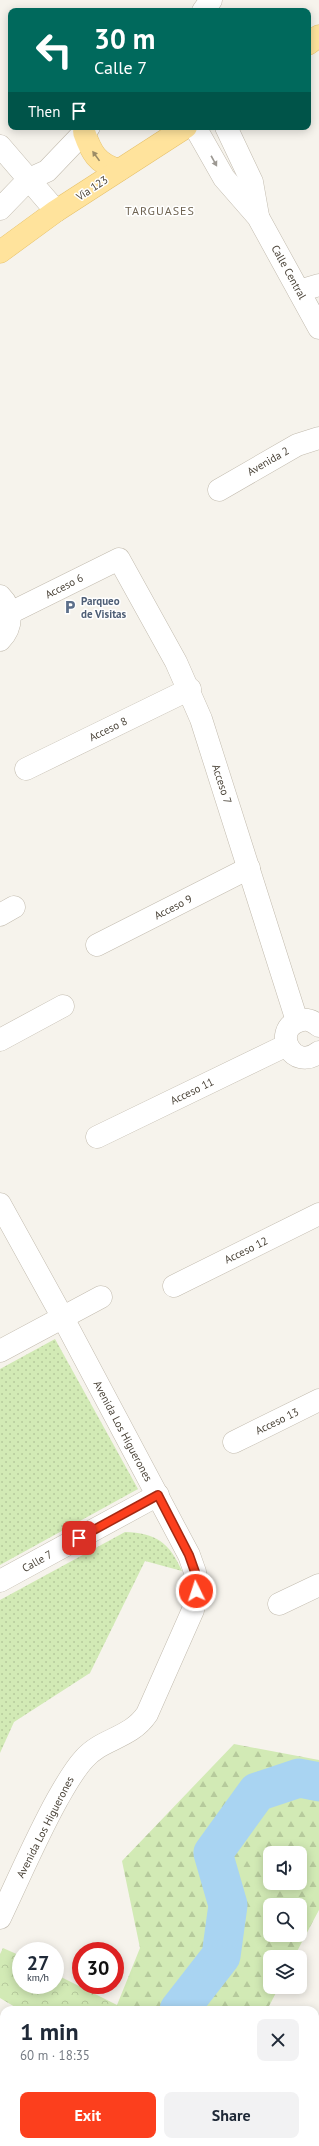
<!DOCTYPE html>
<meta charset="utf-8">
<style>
body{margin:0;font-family:"PT Sans",sans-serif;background:#f2f2f3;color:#1f2937;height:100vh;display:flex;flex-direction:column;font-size:15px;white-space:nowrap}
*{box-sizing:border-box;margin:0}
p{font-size:13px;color:#747a83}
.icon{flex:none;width:22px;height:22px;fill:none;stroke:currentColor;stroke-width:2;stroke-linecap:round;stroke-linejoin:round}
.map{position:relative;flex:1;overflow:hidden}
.side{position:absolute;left:0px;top:2006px;width:319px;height:140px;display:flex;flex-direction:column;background:#fff;border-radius:12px 12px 0 0;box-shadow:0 2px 10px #0003}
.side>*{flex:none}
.top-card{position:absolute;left:8px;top:8px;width:303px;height:122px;border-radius:8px;box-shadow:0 2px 10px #0003;background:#00695c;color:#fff;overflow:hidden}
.fabs{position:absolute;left:263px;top:1846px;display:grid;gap:8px}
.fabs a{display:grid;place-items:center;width:44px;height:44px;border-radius:8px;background:#fff;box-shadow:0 2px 10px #0003;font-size:20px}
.speed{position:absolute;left:12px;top:1942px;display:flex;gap:8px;font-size:20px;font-weight:700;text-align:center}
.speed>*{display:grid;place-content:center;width:52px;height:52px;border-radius:50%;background:#fff;box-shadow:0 2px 10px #0003;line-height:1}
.speed small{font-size:10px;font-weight:400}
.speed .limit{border:6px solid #d22;background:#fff;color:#111}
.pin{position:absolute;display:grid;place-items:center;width:34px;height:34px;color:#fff;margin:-17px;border-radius:8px;box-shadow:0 2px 6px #0006}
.me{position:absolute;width:44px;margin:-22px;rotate:356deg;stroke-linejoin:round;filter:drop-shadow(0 0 3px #0008)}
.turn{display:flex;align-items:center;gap:14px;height:84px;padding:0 20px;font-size:18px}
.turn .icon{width:52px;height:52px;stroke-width:2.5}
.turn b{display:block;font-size:28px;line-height:34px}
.then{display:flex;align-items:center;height:38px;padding:0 20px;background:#0003;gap:8px;font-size:15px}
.round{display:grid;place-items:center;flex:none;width:42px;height:42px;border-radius:8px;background:#f2f2f3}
.head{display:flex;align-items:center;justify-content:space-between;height:68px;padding:0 20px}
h1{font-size:24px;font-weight:700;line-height:30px}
.action{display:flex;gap:8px;margin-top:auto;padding:8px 20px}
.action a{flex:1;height:46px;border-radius:8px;background:#fc3f1d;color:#fff;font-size:16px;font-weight:700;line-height:46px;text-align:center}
.action a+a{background:#f2f2f3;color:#1f2937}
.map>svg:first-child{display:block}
.grass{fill:url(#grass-dots)}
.forest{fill:url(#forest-firs);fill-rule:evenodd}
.park{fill:url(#park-crowns)}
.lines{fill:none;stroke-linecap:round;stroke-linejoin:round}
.river{stroke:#a9d4f2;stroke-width:39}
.minor-casing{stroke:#c2bbae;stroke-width:23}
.major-casing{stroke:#e6c16a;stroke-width:23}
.minor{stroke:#fff;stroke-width:22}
.major{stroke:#ffe39c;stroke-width:22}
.oneway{fill:#9c8c66}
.oneway2{fill:#9c9892}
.route-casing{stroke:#a42913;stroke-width:10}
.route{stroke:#fc3f1d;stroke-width:7}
.labels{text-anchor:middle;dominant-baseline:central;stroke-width:3;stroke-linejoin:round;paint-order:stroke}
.street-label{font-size:11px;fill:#4b4439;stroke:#fff}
.service-label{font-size:11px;font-weight:bold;fill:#4e5e75;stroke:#fff;text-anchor:start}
.neighbourhood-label{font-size:12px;letter-spacing:1px;fill:#6e6250;stroke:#fff}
</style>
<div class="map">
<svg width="319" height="2146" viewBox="0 0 319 2146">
<defs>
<pattern id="grass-dots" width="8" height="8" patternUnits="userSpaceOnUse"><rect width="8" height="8" fill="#d2eab5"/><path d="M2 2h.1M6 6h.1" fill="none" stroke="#b6ca9c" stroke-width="1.8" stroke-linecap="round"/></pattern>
<pattern id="forest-firs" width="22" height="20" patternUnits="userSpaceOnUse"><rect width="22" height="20" fill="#d2eab5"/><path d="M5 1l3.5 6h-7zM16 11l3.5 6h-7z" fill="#b6ca9c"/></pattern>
<pattern id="park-crowns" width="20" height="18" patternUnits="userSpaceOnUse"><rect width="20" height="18" fill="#d2eab5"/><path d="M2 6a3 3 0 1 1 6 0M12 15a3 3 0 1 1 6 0" fill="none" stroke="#b6ca9c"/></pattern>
</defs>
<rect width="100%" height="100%" fill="#f6f3ec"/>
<g class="grass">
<polygon points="55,1339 138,1489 0,1565 0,1369"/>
<path d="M 125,1532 C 156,1533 169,1542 182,1571 L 145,1561 L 90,1673 L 14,1722 L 0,1753 L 0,1600 Z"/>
</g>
<g class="forest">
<path d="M 234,1744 L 319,1760 L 319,1910 L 294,1957 L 270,1957 L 270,1987 L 279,1987 L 267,2010 L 115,2010 L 140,1948 L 122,1861 ZM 270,1853 L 300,1853 L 300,1883 L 270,1883 ZM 270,1905 L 300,1905 L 300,1935 L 270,1935 Z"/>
<polygon points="54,2142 125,2142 119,2146 52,2146"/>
</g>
<polygon class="park" points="3,1948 21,1956 21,1985 55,1985 55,1974 127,2010 20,2010 0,1998 0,1954"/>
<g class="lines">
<g class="river">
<polyline points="179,2010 221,1956 228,1905 213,1853 257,1792 299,1778 319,1782"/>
<polyline points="66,2146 69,2142"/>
</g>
<defs>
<g id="minor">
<polyline points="203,11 211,0"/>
<polyline points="195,127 224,178 258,217 319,328"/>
<polyline points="226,127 252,182 258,216"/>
<polyline points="0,146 56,211"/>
<polyline points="0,209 29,179 47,171 89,127"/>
<polyline points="299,291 319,285"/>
<polyline points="219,490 297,445 319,438"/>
<path d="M 0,596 C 13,609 13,627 0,640"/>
<polyline points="10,613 119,559 176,662 201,719 297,1021"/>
<polyline points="26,769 190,689"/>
<polyline points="0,915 14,907"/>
<polyline points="97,945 249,868"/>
<path d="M 319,1026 C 313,1021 307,1018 299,1021 C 271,1030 293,1073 319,1052"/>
<polyline points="0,1040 63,1006"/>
<polyline points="97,1137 287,1045"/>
<path d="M 0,1204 L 63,1318 L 189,1555 L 195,1572 L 196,1591 L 193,1610 L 147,1714 C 130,1739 102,1738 84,1759 C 73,1771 65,1786 57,1800 C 36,1838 19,1878 0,1918"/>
<polyline points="174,1286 319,1214"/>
<polyline points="0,1351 101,1297"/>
<polyline points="234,1442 319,1400"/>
<polyline points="0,1581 158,1495"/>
<polyline points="279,1604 319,1585"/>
</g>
<g id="major">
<polyline points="308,44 319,36"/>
<path d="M 84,132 C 91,152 97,164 119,170"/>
<polyline points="0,252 56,211 186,127"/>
</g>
</defs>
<use href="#minor" class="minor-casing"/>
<use href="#major" class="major-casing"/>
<use href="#minor" class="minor"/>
<use href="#major" class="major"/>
</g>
<defs><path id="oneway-solid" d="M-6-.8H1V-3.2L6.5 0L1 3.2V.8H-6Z"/></defs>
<use class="oneway" href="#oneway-solid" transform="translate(96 156) rotate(-126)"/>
<use class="oneway2" href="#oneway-solid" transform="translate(214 161) rotate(61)"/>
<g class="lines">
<defs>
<polyline id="route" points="79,1538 158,1495 189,1555 195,1572 196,1591"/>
</defs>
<use href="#route" class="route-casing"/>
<use href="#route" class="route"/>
</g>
<defs>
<symbol id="parking-bare" viewBox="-9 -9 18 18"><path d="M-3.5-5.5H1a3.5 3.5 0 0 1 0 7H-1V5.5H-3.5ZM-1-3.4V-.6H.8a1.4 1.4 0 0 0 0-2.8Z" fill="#5c6f8a" stroke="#fff" stroke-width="2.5" paint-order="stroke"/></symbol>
</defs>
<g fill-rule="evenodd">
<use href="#parking-bare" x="60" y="597" width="20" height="20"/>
</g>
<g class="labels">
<g class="street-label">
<text transform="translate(92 188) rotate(-33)">Vía 123</text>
<text transform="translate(289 272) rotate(61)">Calle Central</text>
<text transform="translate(268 461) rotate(-30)">Avenida 2</text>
<text transform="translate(64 586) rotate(-27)">Acceso 6</text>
<text transform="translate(108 729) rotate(-26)">Acceso 8</text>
<text transform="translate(222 784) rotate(72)">Acceso 7</text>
<text transform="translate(173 907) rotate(-27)">Acceso 9</text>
<text transform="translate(192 1091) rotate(-26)">Acceso 11</text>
<text transform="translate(246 1250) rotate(-26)">Acceso 12</text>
<text transform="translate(277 1421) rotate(-26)">Acceso 13</text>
<text transform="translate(123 1431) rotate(62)">Avenida Los Higuerones</text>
<text transform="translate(37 1561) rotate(-29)">Calle 7</text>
<text transform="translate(45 1827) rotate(-63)">Avenida Los Higuerones</text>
</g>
<g class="service-label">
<text x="81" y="601">Parqueo<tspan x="81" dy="13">de Visitas</tspan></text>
</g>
<g class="neighbourhood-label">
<text x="160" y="210">TARGUASES</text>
</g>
</g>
</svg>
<div class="fabs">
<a><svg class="icon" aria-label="sound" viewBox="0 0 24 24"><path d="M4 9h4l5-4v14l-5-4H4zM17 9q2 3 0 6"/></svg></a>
<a><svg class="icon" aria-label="search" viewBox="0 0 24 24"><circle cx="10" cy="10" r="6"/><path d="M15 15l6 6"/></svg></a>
<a><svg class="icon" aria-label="layers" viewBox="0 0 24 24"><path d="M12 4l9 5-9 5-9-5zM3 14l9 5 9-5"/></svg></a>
</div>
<div class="speed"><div>27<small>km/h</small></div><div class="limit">30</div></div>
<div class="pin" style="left:79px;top:1538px;background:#d93025"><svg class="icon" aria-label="arrive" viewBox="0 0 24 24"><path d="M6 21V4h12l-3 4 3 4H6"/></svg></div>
<svg class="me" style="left:196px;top:1591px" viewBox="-20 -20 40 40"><circle r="17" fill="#fc3f1d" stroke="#fff" stroke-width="3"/><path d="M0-11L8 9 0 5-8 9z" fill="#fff"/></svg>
<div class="top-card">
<div class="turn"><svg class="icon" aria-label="left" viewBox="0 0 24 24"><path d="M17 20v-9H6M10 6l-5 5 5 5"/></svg><div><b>30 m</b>Calle 7</div></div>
<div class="then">Then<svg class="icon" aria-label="arrive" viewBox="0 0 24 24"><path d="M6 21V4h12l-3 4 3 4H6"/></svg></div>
</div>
<section class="side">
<div class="head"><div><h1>1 min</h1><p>60 m · 18:35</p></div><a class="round"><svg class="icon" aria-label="close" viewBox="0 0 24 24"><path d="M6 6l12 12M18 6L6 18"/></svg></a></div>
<div class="action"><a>Exit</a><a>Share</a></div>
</section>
</div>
